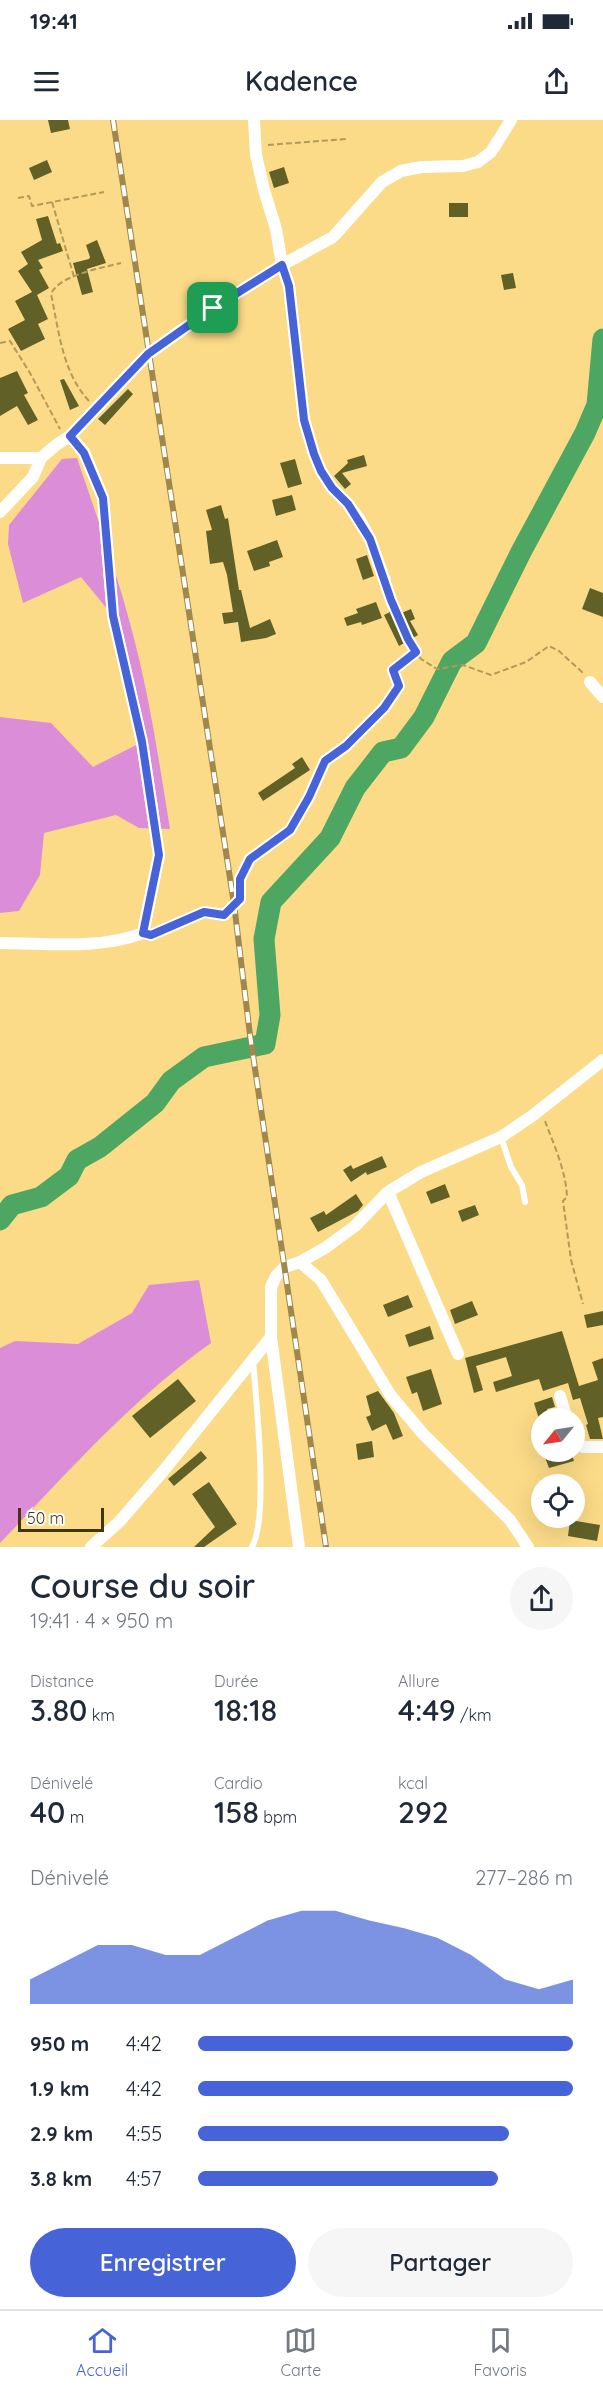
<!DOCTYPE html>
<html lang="fr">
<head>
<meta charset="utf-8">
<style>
	:root { --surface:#fff; --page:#f6f6f7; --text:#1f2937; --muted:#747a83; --line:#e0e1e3; --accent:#4664d7 }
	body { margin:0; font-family:Quicksand,sans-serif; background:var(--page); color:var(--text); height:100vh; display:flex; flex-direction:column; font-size:22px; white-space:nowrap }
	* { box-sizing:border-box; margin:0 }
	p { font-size:20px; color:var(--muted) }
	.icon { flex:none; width:33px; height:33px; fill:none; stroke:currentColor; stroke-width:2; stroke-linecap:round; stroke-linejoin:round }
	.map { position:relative; height:1427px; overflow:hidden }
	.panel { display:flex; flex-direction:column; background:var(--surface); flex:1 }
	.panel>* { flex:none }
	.needle { width:39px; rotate:240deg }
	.controls { position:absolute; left:531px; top:1288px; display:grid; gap:12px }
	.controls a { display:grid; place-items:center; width:54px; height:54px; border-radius:50%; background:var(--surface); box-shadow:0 6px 24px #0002; font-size:30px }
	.scale { position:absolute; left:18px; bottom:15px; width:86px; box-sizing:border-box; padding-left:6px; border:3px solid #423512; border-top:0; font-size:16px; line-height:21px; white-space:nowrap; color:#423512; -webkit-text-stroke:4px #fff; paint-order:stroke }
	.pin { position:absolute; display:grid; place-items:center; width:51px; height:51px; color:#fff; margin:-26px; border-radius:12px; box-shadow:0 3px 9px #0006 }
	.round { display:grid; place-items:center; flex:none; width:63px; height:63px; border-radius:32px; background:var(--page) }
	.summary { display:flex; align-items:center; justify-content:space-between; height:102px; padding:0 30px }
	h1 { font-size:33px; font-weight:600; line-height:45px }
	.stats { display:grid; grid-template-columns:repeat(3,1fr); gap:9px; height:102px; padding:6px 30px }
	.stats div { display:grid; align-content:center }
	.stats b { font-size:30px; font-weight:600 }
	.stats small { font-size:16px; font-weight:400 }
	.stats p { font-size:16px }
	.chart { height:168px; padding:12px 30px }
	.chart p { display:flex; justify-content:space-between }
	.chart svg { width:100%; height:108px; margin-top:6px; fill:var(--accent); opacity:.7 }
	.cta { display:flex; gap:12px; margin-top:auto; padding:12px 30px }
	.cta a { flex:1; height:69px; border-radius:36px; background:var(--accent); color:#fff; font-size:24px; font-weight:600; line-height:69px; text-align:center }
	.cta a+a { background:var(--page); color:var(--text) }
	ul { padding:0 30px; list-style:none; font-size:20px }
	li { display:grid; grid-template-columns:96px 72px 1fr; align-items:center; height:45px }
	li i { height:15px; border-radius:8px; background:var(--accent) }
	.status { display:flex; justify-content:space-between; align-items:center; height:42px; padding:0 30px; background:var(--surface); direction:ltr }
	.status svg { height:16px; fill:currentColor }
	header { display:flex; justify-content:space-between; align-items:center; height:78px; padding:0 30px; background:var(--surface); font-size:27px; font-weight:600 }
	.tab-bar { display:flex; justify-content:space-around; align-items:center; height:84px; border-top:2px solid var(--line); background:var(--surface); font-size:16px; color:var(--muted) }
	.tab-bar a { display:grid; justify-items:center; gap:3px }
	.tab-bar .selected { color:var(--accent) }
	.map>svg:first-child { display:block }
</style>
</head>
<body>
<div class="status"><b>19:41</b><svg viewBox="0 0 49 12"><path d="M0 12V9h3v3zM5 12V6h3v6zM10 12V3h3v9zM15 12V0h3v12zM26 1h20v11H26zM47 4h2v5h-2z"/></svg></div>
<header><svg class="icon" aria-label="menu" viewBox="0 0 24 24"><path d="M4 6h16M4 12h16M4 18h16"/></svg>Kadence<svg class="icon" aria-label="share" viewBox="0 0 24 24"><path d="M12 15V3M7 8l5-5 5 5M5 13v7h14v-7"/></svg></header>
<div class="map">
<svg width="603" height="1427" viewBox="0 0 603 1427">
	<rect width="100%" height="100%" fill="#fbdb87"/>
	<path fill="#db8ed7" d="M77 338C96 394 116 450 131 507 149 573 159 641 170 709L139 708 116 695 44 713 40 755 19 791 0 793V597L51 603 93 647 142 622 113 496 81 457 23 483 8 424 9 405 62 339Z
		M199 1160 211 1223C132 1279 67 1353 0 1423V1228L15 1221 78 1224 132 1193 149 1165Z"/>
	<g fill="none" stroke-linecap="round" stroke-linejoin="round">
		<path stroke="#4da661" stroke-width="21" d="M0 1100 12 1085 41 1077 69 1056 77 1040 100 1027 155 983 171 961 204 937 265 924 270 895 264 819 271 782 330 718 355 668 383 632 401 628 424 597 452 541 476 523 521 432 585 313 597 285 603 219"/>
	</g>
	<path fill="#616127" d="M48 0H68L70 9 51 13Z
		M47 40 52 52 34 60 29 48Z
		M284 47 289 63 274 68 269 52Z
		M449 83H468V97H449Z
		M48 96 57 124 60 123 63 131 38 140 43 148 39 150 49 168 37 175 48 199 38 204 45 219 21 231 8 209 25 200 15 181 32 172 18 151 28 144 21 132 42 120 36 99Z
		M97 120 106 143 87 149 93 172 82 175 73 143 89 139 90 137 86 125Z
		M513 153 516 168 504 170 501 155Z
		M17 251 28 273 24 275 38 300 28 305 17 286 0 296V258Z
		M64 259 79 286 70 290 60 260Z
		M128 269 133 274 105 305 98 299Z
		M364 335 367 346 342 353 351 364 345 369 334 356 348 343 347 340Z
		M295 339 302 364 288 368 280 343Z
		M292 375 296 390 276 396 272 380Z
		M221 385 225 399 228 398 239 470H241L250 508 270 499 276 514 266 518 241 522 238 502 224 504 222 493 233 492 227 455 223 442 210 444 206 411 212 410 206 390Z
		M277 420 283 437 269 442 270 446 254 451 247 431Z
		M367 435 374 456 363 460 356 439Z
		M590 468 603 473V497L582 489Z
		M376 482 382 498 362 505 361 502 347 506 344 498 358 493 356 489Z
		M411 489 415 499 410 501 418 515 399 526 384 495 392 491 394 496Z
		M302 637 310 650 263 681 258 673 295 648 292 644Z
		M382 1036 387 1047 367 1055 366 1052 351 1062 343 1050 351 1045 353 1049Z
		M445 1064 450 1077 431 1084 426 1072Z
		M356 1074 363 1085 358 1091 318 1112 310 1098 324 1091 326 1095Z
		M475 1085 479 1095 462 1102 458 1091Z
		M408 1175 413 1187 388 1197 383 1185Z
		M472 1181 478 1195 455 1204 450 1190Z
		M603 1191V1205L587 1208 584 1195Z
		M430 1206 434 1219 409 1227 405 1215Z
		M562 1211 579 1266 598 1260 592 1242 603 1238V1297L598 1298 603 1319H590L586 1305 588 1304 580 1278 573 1280 568 1263 543 1271 539 1259 496 1272 493 1262 512 1256 506 1237 476 1246 483 1270 474 1273 465 1238Z
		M431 1249 442 1284 423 1291 417 1272 412 1274 406 1257Z
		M178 1259 196 1281 150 1318 132 1296Z
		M378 1271 394 1293 403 1316 393 1320 386 1304 372 1311 366 1297 371 1295 366 1276Z
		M552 1277 555 1287 547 1289 551 1299H539L534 1283Z
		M372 1321 374 1337 358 1340 356 1324Z
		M201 1331 207 1338 174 1366 168 1359Z
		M543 1332H571L574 1341 549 1348Z
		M209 1362 237 1404 204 1427H194L215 1407 192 1374Z
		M570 1400 600 1405 597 1421 568 1416Z"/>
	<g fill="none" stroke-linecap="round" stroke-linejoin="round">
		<path stroke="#b39a59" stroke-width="2" stroke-dasharray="6 3" stroke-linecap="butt" d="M268 25 346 19
			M18 78 29 76 32 86 104 72
			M52 82 74 157
			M0 223 10 221 30 253 60 309
			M89 281C62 252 59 211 51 174 59 155 102 148 121 143
			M389 472 408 519 421 539 437 549 463 545 491 555 526 542 549 526 559 531 583 553
			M230 789 240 779V759L250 739 290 710 309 677 325 641 346 626 384 588 399 566 393 550 416 532
			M545 1001C554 1025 566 1051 567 1077L563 1081 571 1140 583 1184"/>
		<path stroke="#fff" stroke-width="6" d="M143 813 151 815 204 792 224 795
			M501 1017 511 1047 522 1065 525 1082
			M252 1427C269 1396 256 1281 253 1240"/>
		<path stroke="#fff" stroke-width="12" d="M254 0 256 35 264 70 276 109 282 145 289 166 304 300 314 334 321 351 332 368 348 384 360 400 370 419 385 461
			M0 338H41
			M0 392 33 357 41 338 56 325 70 316 148 234 213 188 282 145 333 117 382 62 401 51 421 47 463 46 478 42 491 32 511 0
			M590 562 603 577
			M0 823C47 823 99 830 143 813L159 735 142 622 113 496 103 378 84 332 70 316
			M388 1072 458 1234
			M300 1142 321 1160 391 1276 424 1315 510 1400 528 1427
			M271 1217 299 1427
			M560 1276 567 1299
			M574 1320 583 1327H603
			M91 1427 119 1402 165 1349 271 1217V1167L276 1156 285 1147 300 1142 325 1128 355 1106 388 1072 421 1052 501 1017 532 996 603 940"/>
		<g stroke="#9e884c" stroke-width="6">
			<path id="rail" d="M113 0 234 784 250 915 326 1427"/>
		</g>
		<use href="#rail" stroke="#fff" stroke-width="4" stroke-dasharray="11" stroke-linecap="butt"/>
	</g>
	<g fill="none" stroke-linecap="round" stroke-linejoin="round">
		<g stroke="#fff" stroke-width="12">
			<path id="route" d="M282 145 289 166 304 300 314 334 321 351 332 368 348 384 370 419 391 480 408 519 416 532 393 550 399 566 384 588 346 626 325 641 309 677 290 710 250 739 240 759V779L224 795 204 792 151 815 143 813 159 735 142 622 113 496 103 378 84 333 70 316 148 234 213 188Z"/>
		</g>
		<use href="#route" stroke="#4664d7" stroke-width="8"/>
	</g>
</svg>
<div class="controls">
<a><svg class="needle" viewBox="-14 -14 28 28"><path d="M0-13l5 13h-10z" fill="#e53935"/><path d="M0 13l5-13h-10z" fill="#747a83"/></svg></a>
<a><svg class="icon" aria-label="locate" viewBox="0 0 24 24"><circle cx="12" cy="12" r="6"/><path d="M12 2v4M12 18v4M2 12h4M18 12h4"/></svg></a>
</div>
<div class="scale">50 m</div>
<div class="pin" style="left:213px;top:188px;background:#1e9e55"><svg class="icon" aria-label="arrive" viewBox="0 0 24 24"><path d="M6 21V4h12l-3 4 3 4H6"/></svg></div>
</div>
<section class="panel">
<div class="summary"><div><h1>Course du soir</h1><p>19:41 · 4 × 950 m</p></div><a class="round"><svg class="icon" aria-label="share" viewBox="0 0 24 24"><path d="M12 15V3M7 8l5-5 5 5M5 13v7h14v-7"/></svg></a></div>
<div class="stats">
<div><p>Distance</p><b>3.80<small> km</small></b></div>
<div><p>Durée</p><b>18:18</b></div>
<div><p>Allure</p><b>4:49<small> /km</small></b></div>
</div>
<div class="stats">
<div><p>Dénivelé</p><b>40<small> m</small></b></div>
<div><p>Cardio</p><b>158<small> bpm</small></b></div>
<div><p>kcal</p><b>292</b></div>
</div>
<div class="chart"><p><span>Dénivelé</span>277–286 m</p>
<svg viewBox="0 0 160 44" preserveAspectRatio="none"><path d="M0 44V34L10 27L20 20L30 20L40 24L50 24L60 17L70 10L80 6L90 6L100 10L110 13L120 17L130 24L140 34L150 38L160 34V44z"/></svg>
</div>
<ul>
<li><b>950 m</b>4:42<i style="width:100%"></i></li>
<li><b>1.9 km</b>4:42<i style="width:100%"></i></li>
<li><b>2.9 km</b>4:55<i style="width:83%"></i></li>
<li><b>3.8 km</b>4:57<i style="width:80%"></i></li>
</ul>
<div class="cta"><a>Enregistrer</a><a>Partager</a></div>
</section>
<nav class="tab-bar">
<a class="selected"><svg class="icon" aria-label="home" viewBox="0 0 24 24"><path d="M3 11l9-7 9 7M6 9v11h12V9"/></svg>Accueil</a>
<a><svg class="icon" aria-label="map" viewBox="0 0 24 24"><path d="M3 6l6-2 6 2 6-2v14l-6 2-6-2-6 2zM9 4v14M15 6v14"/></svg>Carte</a>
<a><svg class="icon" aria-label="saved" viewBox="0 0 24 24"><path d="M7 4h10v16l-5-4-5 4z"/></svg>Favoris</a>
</nav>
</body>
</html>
